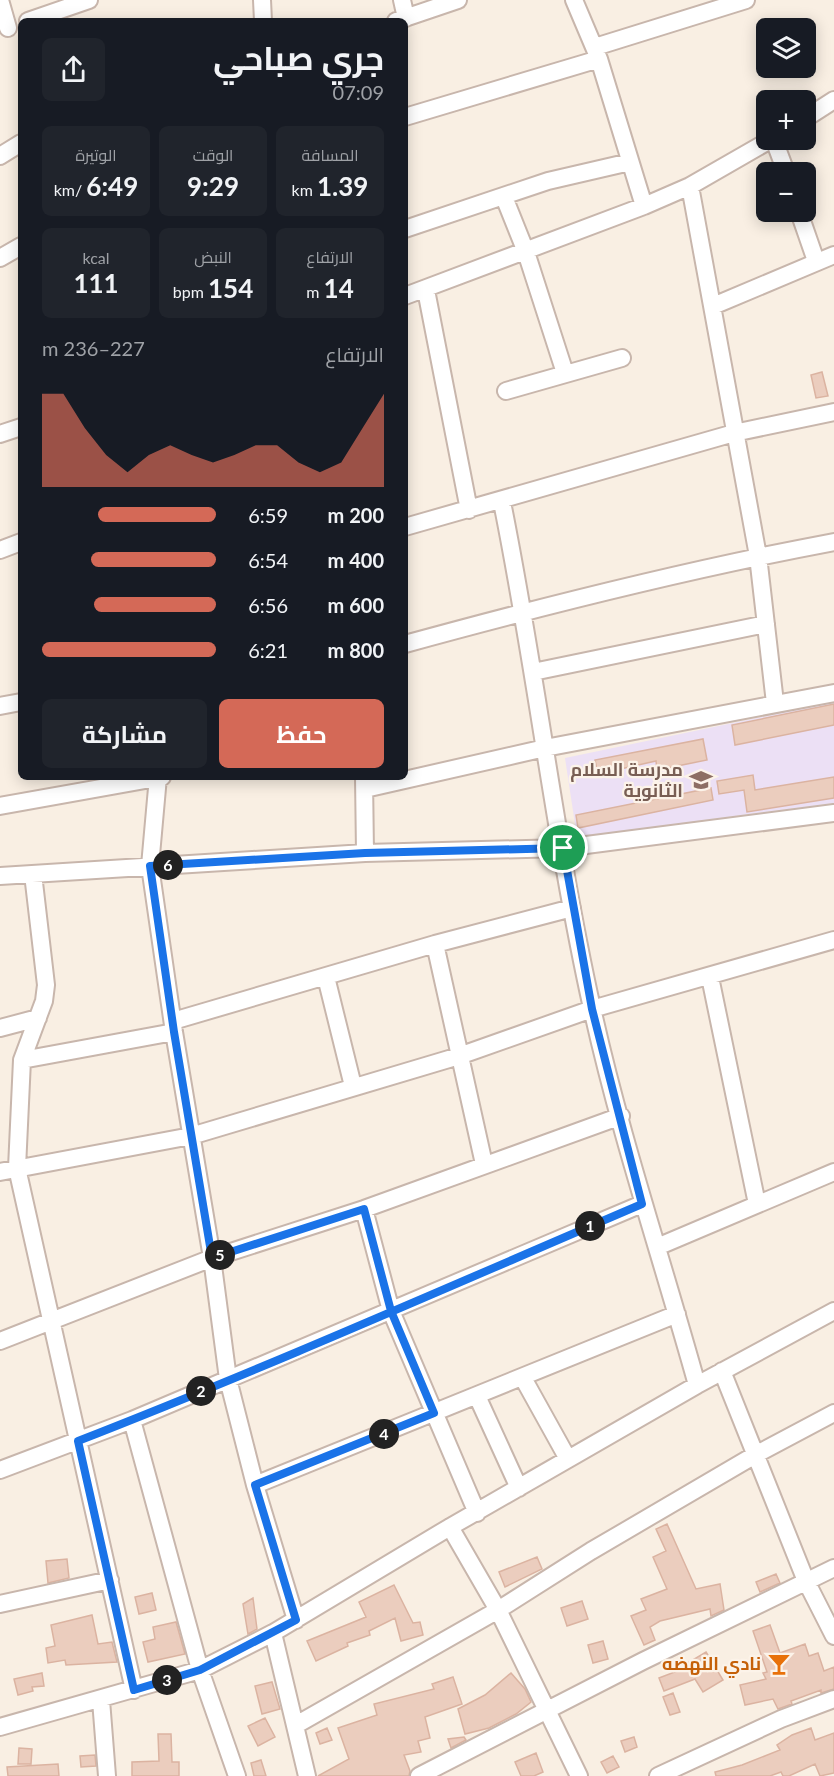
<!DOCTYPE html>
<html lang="ar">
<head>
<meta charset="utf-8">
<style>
	:root { --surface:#171b24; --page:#20242c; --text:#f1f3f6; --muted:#9ea1a6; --accent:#d46957 }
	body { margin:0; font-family:Lato,Cairo,sans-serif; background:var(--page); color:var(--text); direction:rtl; height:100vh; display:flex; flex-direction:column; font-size:22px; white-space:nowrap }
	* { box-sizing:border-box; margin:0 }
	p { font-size:20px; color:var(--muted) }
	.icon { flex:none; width:33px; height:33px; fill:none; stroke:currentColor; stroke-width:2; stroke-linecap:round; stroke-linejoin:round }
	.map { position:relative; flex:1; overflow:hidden; direction:ltr }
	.drawer { position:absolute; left:18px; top:18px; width:390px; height:762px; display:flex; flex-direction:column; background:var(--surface); border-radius:9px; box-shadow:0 3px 15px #0003; direction:rtl }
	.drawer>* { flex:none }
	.buttons { position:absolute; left:756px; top:18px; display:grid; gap:12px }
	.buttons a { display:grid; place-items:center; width:60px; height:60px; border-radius:9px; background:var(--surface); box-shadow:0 3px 15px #0003; font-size:30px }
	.pin { position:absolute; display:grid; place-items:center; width:51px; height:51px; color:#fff; margin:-26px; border:3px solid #fff; border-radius:50%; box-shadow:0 2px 6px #0007 }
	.km { position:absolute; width:30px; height:30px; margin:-15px; border-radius:50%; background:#222; color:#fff; font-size:16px; line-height:30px; text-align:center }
	.round { display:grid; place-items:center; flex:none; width:63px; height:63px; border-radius:9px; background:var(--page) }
	.headline { display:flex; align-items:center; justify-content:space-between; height:102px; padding:0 24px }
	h1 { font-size:33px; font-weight:700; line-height:45px }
	.metrics { display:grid; grid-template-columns:repeat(3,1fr); gap:9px; height:102px; padding:6px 24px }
	.metrics div { display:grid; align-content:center; border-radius:9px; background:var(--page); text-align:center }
	.metrics b { font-size:26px; font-weight:700 }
	.metrics small { font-size:16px; font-weight:400 }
	.metrics p { font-size:16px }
	.chart { height:168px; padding:12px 24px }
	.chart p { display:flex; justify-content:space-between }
	.chart svg { width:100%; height:108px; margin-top:6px; fill:var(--accent); opacity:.7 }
	.button { display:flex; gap:12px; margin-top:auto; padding:12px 24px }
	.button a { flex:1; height:69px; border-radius:9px; background:var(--accent); color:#fff; font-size:24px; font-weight:700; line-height:69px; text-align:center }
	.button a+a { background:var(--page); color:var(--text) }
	ul { padding:0 24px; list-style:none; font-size:20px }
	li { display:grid; grid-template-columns:96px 72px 1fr; align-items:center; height:45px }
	li i { height:15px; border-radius:8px; background:var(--accent) }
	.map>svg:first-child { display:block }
</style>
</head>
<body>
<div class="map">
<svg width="834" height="1776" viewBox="0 0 834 1776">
	<rect width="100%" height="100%" fill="#f9efe3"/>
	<path fill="#ece0f5" d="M834 702V803L577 837 565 758Z"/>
	<path fill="#ebcdbe" stroke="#dbb3a1" stroke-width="1.5" d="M822 372 828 396 816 398 811 375Z
		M834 704V725L735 745 732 725Z
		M703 739 707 760 657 770 656 761 598 774 595 760Z
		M753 775 755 790 834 777V798L747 812 744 790 719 794 717 781Z
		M711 788 713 800 578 828 576 815Z
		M667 1524 696 1589 720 1584 724 1610 711 1616 710 1609 660 1621 650 1627 655 1640 644 1645 631 1616 646 1610 641 1599 667 1589 653 1557 666 1551 656 1529Z
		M537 1557 542 1569 505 1587 499 1572Z
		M67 1559 69 1578 48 1583 46 1561Z
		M776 1574 780 1583 760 1592 756 1582Z
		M394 1585 413 1623 420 1622 423 1635 401 1641 395 1618 369 1631 370 1635 347 1643 348 1646 316 1661 307 1641 366 1617 359 1602Z
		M152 1593 156 1610 139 1614 135 1597Z
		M253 1598 257 1629 248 1634 243 1604Z
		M582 1601 588 1619 567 1626 561 1608Z
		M92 1615 98 1644 112 1642 117 1662 66 1665 65 1660 48 1663 46 1648 55 1646 51 1625Z
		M176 1622 185 1654 148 1662 143 1642 155 1639 153 1627Z
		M770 1625 780 1653 805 1644 809 1656 818 1653 824 1671 834 1667V1689L821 1693V1690L791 1701 792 1704 778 1709 773 1699 745 1705 740 1685 766 1679 763 1673 767 1672 753 1631Z
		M603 1641 608 1659 593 1663 588 1645Z
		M706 1652 723 1680 703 1692 695 1679 664 1691 659 1678 688 1667 686 1664Z
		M42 1673 44 1686 32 1687 33 1691 18 1695 14 1679Z
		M511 1673 525 1689 531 1702 516 1714 489 1728 465 1734 458 1709 485 1695Z
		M453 1677 462 1704 425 1717 430 1738 418 1741 421 1752 404 1755 410 1771 409 1776H318L349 1759 338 1728 377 1715 374 1704 434 1689 432 1684Z
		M272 1682 280 1709 262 1714 255 1686Z
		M673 1693 680 1712 670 1715 663 1697Z
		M265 1718 275 1737 258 1746 248 1726Z
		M327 1728 332 1740 320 1744 316 1733Z
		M811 1728 815 1740 834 1733V1773L820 1776 815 1764 789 1776H783L781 1772 770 1776H716L715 1772 742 1765 780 1750 777 1745 792 1735Z
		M158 1734H171L172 1762H179V1776H132V1762L159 1761Z
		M464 1737 466 1740 451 1748 448 1739Z
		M634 1737 637 1747 625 1752 621 1741Z
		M19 1748 32 1749 31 1764H18Z
		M536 1753 543 1772 534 1776H521L515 1762Z
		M95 1755 96 1766 81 1767 80 1756Z
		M613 1756 619 1767 607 1773 601 1762Z
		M261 1760 266 1776H254L251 1763Z
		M58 1764 59 1776H8L7 1767Z"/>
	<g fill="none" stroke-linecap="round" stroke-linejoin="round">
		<g stroke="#c8b6ac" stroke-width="20">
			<path id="street" d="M0 0 8 28
				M262 0 263 21
				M402 0 406 18
				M574 0 599 59 644 206
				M28 21 89 0
				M396 21 458 0
				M595 47 746 0
				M405 117 599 59
				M806 118 834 100
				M774 140 786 172
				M0 156 21 143
				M690 186 758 556 775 703
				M504 197 526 252 565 373
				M799 212 816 261
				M405 229 548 181 630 162
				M0 258 21 246
				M426 290 469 510
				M405 296 644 206 690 186 770 140
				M713 306 834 255
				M506 391 622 358
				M0 434 21 427
				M502 502C536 670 555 841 592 1008 620 1135 662 1259 697 1385
				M405 527 734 433 834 412
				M0 550 21 542
				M405 644C547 605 690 569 834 542
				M533 672 766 624
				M0 706 21 702
				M158 777 150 866 174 1032 212 1258 228 1379 255 1485 296 1620
				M364 777 365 853
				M365 789 545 748 834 693
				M0 806 162 777
				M33 874 46 985 44 1001 22 1060 17 1168 134 1690
				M0 876 365 853 563 848 834 813
				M435 944 484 1164
				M326 977 353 1086
				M710 977 757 1204
				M173 1021 435 944 572 908
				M0 1028 38 1018
				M22 1060 174 1032
				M0 1172 191 1136 459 1056 592 1009 834 940
				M364 1209 391 1311 477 1513
				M657 1247 834 1172
				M0 1341 212 1258 364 1209 621 1116
				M722 1371 806 1581 834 1636
				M523 1378 568 1459
				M477 1396 519 1488
				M132 1420 200 1670 237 1776
				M0 1470 132 1420 642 1204
				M255 1485 677 1314
				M450 1527 498 1610 579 1776
				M0 1604 110 1580
				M273 1633 307 1776
				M101 1700 107 1776
				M296 1725 498 1610 591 1551 755 1455 834 1413
				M0 1727 200 1670 273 1633 450 1527 697 1385 834 1311
				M419 1776 643 1661 834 1568
				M658 1776 781 1719 834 1699"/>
		</g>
		<use href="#street" stroke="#fff" stroke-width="16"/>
	</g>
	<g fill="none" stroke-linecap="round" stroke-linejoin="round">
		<g stroke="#fff" stroke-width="12">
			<path id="route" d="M563 848 592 1009 642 1204C455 1284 268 1367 78 1441L134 1690 200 1670 296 1620 255 1485 434 1413 391 1311 364 1209 212 1258 174 1032 150 866 365 853 563 848"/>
		</g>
		<use href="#route" stroke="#1a73e8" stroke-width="8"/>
	</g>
	<defs>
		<g id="school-bare" transform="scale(1.8)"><path d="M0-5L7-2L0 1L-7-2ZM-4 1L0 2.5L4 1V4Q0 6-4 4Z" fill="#8d6e63" stroke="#fcf3e9" stroke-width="2.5" paint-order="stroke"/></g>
		<g id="bar-bare" transform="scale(1.8)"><path d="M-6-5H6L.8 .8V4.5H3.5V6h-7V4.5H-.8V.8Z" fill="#e8710a" stroke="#fcf3e9" stroke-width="2.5" paint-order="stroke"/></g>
	</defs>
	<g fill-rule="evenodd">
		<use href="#school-bare" x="701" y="780"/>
		<use href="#bar-bare" x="779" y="1664"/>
	</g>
	<g text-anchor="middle" stroke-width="4.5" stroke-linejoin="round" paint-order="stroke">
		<g font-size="18" font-weight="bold" fill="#785e54" stroke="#fcf3e9" text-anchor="end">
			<text x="683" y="776">مدرسة السلام<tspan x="683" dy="21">الثانوية</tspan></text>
		</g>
		<g font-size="18" font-weight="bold" fill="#c56008" stroke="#fcf3e9" text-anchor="end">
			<text x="761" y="1670">نادي النهضه</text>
		</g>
	</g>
</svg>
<div class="buttons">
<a><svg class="icon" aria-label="layers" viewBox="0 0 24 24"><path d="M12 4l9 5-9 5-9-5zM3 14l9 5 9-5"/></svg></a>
<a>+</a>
<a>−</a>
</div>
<div class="pin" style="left:563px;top:848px;background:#1e9e55"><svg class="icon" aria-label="arrive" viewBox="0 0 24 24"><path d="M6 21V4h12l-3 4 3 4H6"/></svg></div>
<b class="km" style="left:590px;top:1226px">1</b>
<b class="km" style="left:201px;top:1391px">2</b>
<b class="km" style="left:167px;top:1680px">3</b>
<b class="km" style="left:384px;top:1434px">4</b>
<b class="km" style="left:220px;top:1255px">5</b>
<b class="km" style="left:168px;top:865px">6</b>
<section class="drawer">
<div class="headline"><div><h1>جري صباحي</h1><p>07:09</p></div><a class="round"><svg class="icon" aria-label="share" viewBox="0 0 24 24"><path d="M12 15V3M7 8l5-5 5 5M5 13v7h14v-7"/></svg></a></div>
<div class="metrics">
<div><p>المسافة</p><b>1.39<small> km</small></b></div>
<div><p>الوقت</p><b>9:29</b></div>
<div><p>الوتيرة</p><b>6:49<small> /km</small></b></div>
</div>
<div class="metrics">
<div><p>الارتفاع</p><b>14<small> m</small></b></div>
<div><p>النبض</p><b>154<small> bpm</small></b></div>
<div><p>kcal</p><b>111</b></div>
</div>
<div class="chart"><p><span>الارتفاع</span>227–236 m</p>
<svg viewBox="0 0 160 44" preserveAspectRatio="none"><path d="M0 44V6L10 6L20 20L30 31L40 38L50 31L60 27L70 31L80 34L90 31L100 27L110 27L120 34L130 38L140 34L150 20L160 6V44z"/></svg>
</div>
<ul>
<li><b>200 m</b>6:59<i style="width:68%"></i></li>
<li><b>400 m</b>6:54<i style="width:72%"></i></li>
<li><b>600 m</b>6:56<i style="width:70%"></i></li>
<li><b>800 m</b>6:21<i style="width:100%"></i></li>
</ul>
<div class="button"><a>حفظ</a><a>مشاركة</a></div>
</section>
</div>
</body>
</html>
